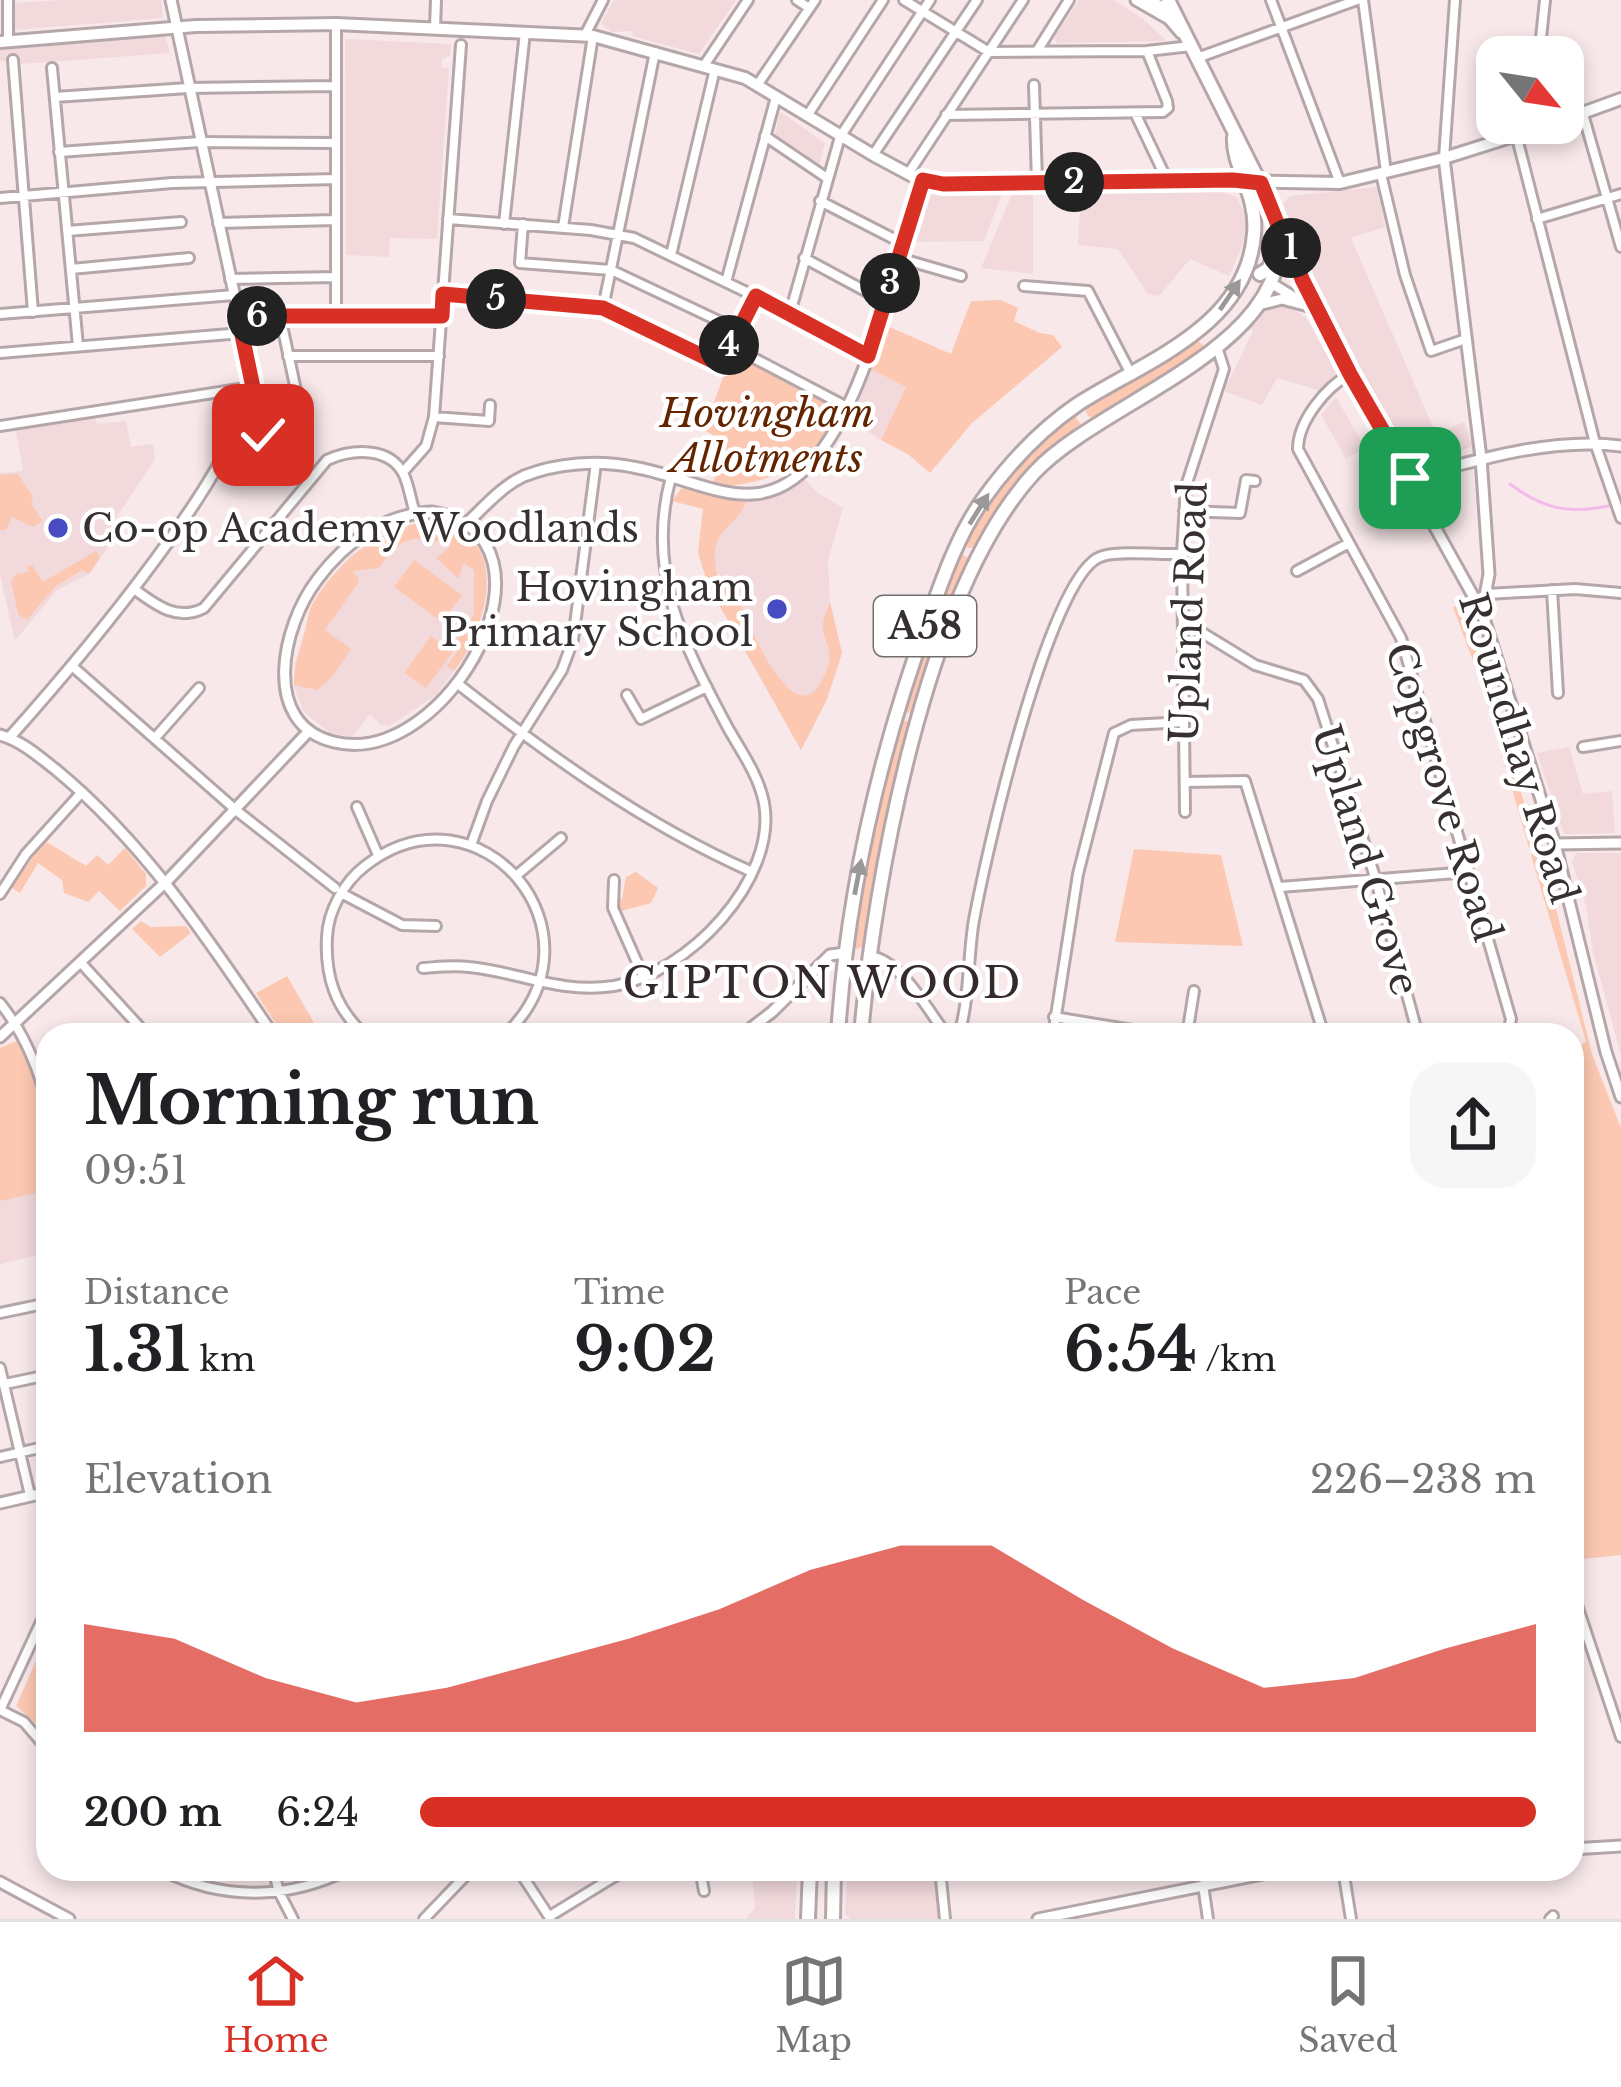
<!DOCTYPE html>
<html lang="en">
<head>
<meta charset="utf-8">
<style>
	:root { --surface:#fff; --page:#f6f6f6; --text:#202124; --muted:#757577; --line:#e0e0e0; --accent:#d93025 }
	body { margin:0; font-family:"Libre Baskerville",serif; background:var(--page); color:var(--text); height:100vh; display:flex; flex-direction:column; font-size:45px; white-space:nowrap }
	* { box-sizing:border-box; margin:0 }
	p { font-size:39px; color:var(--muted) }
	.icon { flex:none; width:66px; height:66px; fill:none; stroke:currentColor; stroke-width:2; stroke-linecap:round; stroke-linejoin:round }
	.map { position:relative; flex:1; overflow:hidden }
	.drawer { position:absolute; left:36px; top:1023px; width:1548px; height:858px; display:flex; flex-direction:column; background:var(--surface); border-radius:36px; box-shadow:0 6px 18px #0003 }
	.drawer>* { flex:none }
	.needle { width:78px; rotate:120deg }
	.buttons { position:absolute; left:1476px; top:36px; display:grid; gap:24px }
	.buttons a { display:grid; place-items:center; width:108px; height:108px; border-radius:24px; background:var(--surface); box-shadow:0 6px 18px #0003; font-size:60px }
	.pin { position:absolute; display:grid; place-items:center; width:102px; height:102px; color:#fff; margin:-51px; border-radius:24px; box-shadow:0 6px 18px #0006 }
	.km { position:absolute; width:60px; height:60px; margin:-30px; border-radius:50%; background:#222; color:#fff; font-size:33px; line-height:60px; text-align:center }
	.round { display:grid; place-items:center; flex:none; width:126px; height:126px; border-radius:36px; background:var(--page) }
	.headline { display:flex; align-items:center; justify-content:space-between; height:204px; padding:0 48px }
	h1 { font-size:66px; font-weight:800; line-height:90px }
	.metrics { display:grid; grid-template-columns:repeat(3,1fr); gap:18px; height:204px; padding:12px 48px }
	.metrics div { display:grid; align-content:center }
	.metrics b { font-size:60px; font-weight:800 }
	.metrics small { font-size:33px; font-weight:400 }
	.metrics p { font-size:33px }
	.chart { height:336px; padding:24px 48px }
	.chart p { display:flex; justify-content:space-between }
	.chart svg { width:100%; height:216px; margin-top:12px; fill:var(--accent); opacity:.7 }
	ul { padding:0 48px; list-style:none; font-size:39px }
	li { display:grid; grid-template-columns:192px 144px 1fr; align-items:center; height:90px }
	li i { height:30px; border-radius:15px; background:var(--accent) }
	.tab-bar { display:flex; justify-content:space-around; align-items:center; height:168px; border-top:3px solid var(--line); background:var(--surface); font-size:33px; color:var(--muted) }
	.tab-bar a { display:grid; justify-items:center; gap:6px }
	.tab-bar .selected { color:var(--accent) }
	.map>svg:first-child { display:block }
</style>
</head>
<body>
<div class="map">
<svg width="1621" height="1919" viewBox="0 0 1621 1919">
	<rect width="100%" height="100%" fill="#f8e8ea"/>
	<path fill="#f1d9dc" d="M63 0H161L163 18 13 30V3Z
		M614 0H736L699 54 632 36 633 31 611 32 601 23Z
		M1079 0H1114L1143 19 1167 41 1057 43 1054 38Z
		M165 36 170 53 21 64 20 60 0 61V50Z
		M345 39 451 44 450 56 442 59 441 67 449 69 437 239 390 238 389 257 346 255Z
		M780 112 825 143 819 165 775 134Z
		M1377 187 1385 227 1351 238 1436 434 1464 422 1473 446 1432 462 1421 463 1413 458 1367 383 1305 261 1283 205 1290 196Z
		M1218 190 1236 197 1247 217 1243 243 1229 276 1190 259 1159 296 1148 294 1118 249 1078 245 1081 193Z
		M1033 193V274L981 268 1012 194Z
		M924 194H1002L984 241 910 242Z
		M1278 305 1289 306 1306 318 1337 372 1318 390 1277 378 1262 405 1224 391 1253 331 1250 327 1267 307Z
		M871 369 906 387 881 440 849 419Z
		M1336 397 1365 448 1346 458 1321 415Z
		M95 418 97 424 126 421 131 447 153 444 155 459 112 524 119 532 89 574 57 590 15 641 0 575V473L23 471 16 431Z
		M805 479 815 491 843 508 828 561 830 602 842 653 827 699 801 750 708 585 698 552 727 500 747 502 783 494Z
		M432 521 461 530 484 559 486 591 471 648 436 695 389 726 380 724 370 714 352 737 330 733 304 712 294 687 295 663 312 605 349 557 368 544 402 527Z
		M1569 747 1583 794 1612 791 1615 833 1564 834 1537 753Z
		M1576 853H1621V1055L1593 952 1586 906 1572 862Z
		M17 1041 29 1064 48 1133V1253L0 1264V1048Z
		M752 1869H797L795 1919H746L755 1908Z
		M847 1869H933L939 1919H851L845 1914Z"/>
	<path fill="#fcc8b1" d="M1001 300 1018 308 1014 321 1040 333 1053 335 1062 347 972 423 930 473 909 455 881 440 906 387 871 369 885 325 951 354 971 301Z
		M1197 340 1205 347 1204 351 1092 418 1088 416 1084 407Z
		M739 355 837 405C826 464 765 487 712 486L726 442 704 430 725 372Z
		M1073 413 1081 425C1036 460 1004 498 977 548H968L965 542C991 489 1029 451 1073 413Z
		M18 474 33 497 31 503 42 521 33 527 12 517 6 530H0V475Z
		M682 488 746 502C735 531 709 526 716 570 719 582 723 587 730 592L735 590C744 614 799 756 828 666 833 653 825 642 823 629 822 620 827 612 830 602L842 653 827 699 801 750 708 585 698 552 703 509 672 501Z
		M432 521C514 534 489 624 454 671L447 666 457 652 452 647 474 615V570L463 563 459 579 436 558 451 546C415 532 400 537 379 568L352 571 359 578 358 583 325 630 351 649 331 678 317 690 294 685C294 668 298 655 303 639 307 628 307 613 313 603 338 561 381 526 432 521Z
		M96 551 100 558 89 574 82 570 56 586 27 620 18 614 11 581 16 574 29 572 27 567 32 565 43 582Z
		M961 554 972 560 914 714 906 712 926 641Z
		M414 560 462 595 442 622 394 587Z
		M1459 605 1470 620 1515 758 1514 773 1536 836 1529 848 1482 685 1453 607Z
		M431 636 453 652 426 688 404 673Z
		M902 720 912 722 866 946 856 949 853 945 873 825Z
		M1539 840 1592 1054 1621 1128V1555L1572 1560V1049L1586 1042 1531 855Z
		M45 841 86 866 97 855 108 865 125 848 146 874V886L120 911 99 891 88 902 64 893 62 880 38 863 20 893 11 887Z
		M1134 849 1221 855 1243 946 1115 942Z
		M636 872 658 888 651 903 622 911 616 908V900L622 899 626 877Z
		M141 921 151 927 186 926 191 933 160 957 132 929Z
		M287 976 321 1035H283L256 993Z
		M17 1041C42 1089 48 1136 48 1190L0 1201V1048Z
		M48 1634V1694L35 1723 16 1706Z"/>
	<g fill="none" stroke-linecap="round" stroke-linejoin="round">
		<path stroke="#f6b9ed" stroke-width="3" d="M1510 484C1543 509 1568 514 1608 506"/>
		<g stroke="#b5a7a9" stroke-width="14">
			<path id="minor" d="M8 0V42
				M797 0 809 8
				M904 0 989 52 1147 51 1191 46
				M1271 0 1340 183
				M1363 0 1386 172
				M435 28 436 0
				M585 35 603 0
				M1037 51 1069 0
				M1539 57 1545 0
				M1197 58 1357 0
				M13 60 33 312
				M705 64 748 0
				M52 68 78 346
				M758 84 815 0
				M1034 85 1037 182
				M55 97 188 88 335 86
				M1583 114 1621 247
				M946 115 1163 112 1168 108 1167 101 1147 51
				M1136 115 1167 180
				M807 116 883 0
				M1516 134 1595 443 1621 518
				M765 136 827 178
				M59 152 200 142 336 143
				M873 155 977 0
				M1444 158 1455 0
				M908 174 1023 0
				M1381 174 1405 275 1431 351 1466 339
				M0 198 172 183 336 179
				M820 201 902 243
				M448 219 591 230 634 238 790 313 868 356
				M1537 219 1621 194
				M218 223 336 220
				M504 224 525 32
				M523 224 520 263 611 270 738 330
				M563 227 593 36
				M67 231 181 222
				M671 255 715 69
				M804 258 884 301
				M899 258 961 276
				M71 269 189 258
				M230 279 336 277
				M726 282 776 97
				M1024 286 1088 291 1131 374
				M443 294 603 308 720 365 756 296
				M603 308 655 52
				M790 313 840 137 930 0
				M0 314 234 295
				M239 316H442
				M280 316 302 418
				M336 316V24
				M729 345 845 406
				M0 353 242 333
				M288 356H439
				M1350 374C1326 387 1298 421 1298 449L1401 638 1511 1019 1508 1035
				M434 417 489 421 490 405
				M0 426 252 387 263 435
				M403 472 426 446 434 417 461 45
				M1184 511 1240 513 1246 480 1255 481
				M1297 571 1349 543
				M134 589C156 605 177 622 204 608L327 460C352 449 390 446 404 475 409 486 411 501 415 513
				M1552 590 1558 693
				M1487 594 1575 589 1621 593
				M1183 621 1255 665 1304 680 1318 699 1375 877 1418 1035
				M72 666 237 811 335 888
				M458 684C550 756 642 823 750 871
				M627 695 641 719 707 687
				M155 738 199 688
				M1583 747 1621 741
				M1185 782 1245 781 1324 1035
				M357 807 378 855
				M1185 812 1182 554 1186 486 1224 369 1217 347
				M471 845 487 801 514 746 562 670 573 640 596 463
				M517 875 561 838
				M614 880 613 908 644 978
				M1280 887 1469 872
				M341 893 402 925 436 926
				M0 894 26 854 82 792
				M870 956C902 961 928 1011 947 1035
				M82 964 147 1035
				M423 968C438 967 454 965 469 967 520 972 559 994 614 986 687 974 778 880 764 803 759 776 741 751 728 728 684 645 645 573 671 477
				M0 1003C25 1034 39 1069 48 1107
				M1054 1017 1163 1035
				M365 1035C335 1008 325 976 327 937 328 911 344 882 365 866 479 777 612 933 505 1035
				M959 1035C969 1000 968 962 973 926 983 866 1048 577 1100 557 1117 550 1162 555 1182 554
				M1053 1035 1078 874 1114 733 1131 725 1184 722
				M1187 1035 1194 991
				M0 1313 48 1303
				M0 1368 30 1495
				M5 1384 48 1375
				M0 1457 48 1446
				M1572 1590 1621 1737
				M0 1710 48 1607
				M0 1710 24 1722 48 1750
				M160 1869C221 1901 289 1900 349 1869
				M273 1869 279 1892 293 1919
				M518 1869 550 1918
				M700 1869 704 1891
				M940 1869 945 1919
				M1343 1869 1351 1919
				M607 1881 628 1869
				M1203 1885 1208 1919
				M550 1916 607 1881 601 1869
				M424 1919 472 1869
				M1550 1919 1553 1916"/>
		</g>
		<g stroke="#b5a7a9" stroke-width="15">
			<path id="tertiary" d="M1136 0 1169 19 1181 33
				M1148 0 1174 12
				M1444 158 1481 458 1489 574 1482 612
				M1278 225 1285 231 1298 270 1350 374 1482 612 1555 844 1606 1052 1621 1097
				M1271 283 1300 301
				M1258 305 1282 299 1316 308
				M1410 478C1477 460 1552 437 1621 446
				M432 512C575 536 448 771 334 742 260 724 282 626 317 580 345 542 384 514 432 512Z
				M467 523C484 507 502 486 524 476 557 463 598 460 633 467 707 480 765 531 824 447 872 380 895 260 923 180
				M0 735C22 741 38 756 55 769 144 842 209 940 273 1035
				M9 738C67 673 257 454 251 372L171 0
				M1555 844 1621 843
				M742 1035 772 1012 830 955 845 953
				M0 1037 168 880 308 732
				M0 1503 48 1492
				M1572 1849 1621 1846
				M0 1882 69 1919
				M1038 1919 1288 1869"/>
		</g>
		<g stroke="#b5a7a9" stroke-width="16">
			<path id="secondary" d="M0 42 196 26 336 24 593 36 745 78 873 155 916 178 943 184 1167 180 1340 183 1444 158 1555 123
				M1563 120 1621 99"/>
		</g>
		<g stroke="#b5a7a9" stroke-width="18">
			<path id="primary" d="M1260 274 1268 269 1277 252
				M838 1035C847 892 880 751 929 617 943 578 958 535 982 501 1009 463 1040 430 1078 404 1145 361 1247 327 1254 234 1258 194 1232 166 1234 137
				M861 1035C874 880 927 589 1034 473 1105 396 1317 342 1273 209L1168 0
				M808 1919 810 1869
				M833 1919 834 1869"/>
		</g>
		<use href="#minor" stroke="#fff" stroke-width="8"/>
		<use href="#tertiary" stroke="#fff" stroke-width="9"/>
		<use href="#secondary" stroke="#fff" stroke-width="10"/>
		<use href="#primary" stroke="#fff" stroke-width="12"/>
	</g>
	<defs><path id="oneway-solid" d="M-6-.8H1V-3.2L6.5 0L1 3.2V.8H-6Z" transform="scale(3)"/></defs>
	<g fill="#9a9898">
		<use href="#oneway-solid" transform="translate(1230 295) rotate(-56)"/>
		<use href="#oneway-solid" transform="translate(979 509) rotate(-58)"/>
		<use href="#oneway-solid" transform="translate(858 877) rotate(-79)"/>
	</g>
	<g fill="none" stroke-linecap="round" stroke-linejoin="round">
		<g stroke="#fff" stroke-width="24">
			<path id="route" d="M263 435 238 316H442L443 294 603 308 721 365 756 296 868 356 923 180 943 184 1233 180 1261 183 1278 225 1285 231 1302 279 1350 374 1410 478"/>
		</g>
		<use href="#route" stroke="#d93025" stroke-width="15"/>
	</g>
	<g fill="#484cc2" stroke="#fff" stroke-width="4.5">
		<circle cx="58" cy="528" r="12"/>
		<circle cx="777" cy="609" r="12"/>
	</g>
	<g text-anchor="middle" stroke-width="9" stroke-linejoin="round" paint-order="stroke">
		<rect fill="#fff" stroke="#726e6f" stroke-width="3" x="874" y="596" width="102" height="60" rx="9"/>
		<g font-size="36" font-weight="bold" fill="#363031">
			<text x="925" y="639">A58</text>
		</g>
		<g font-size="39" font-style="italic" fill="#632500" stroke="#fff">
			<text x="767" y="427">Hovingham<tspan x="767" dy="45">Allotments</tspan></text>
		</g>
		<g font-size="39" fill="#363031" stroke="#fff" text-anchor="start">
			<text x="82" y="542">Co-op Academy Woodlands</text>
			<text x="753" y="601" text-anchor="end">Hovingham<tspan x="753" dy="45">Primary School</tspan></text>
		</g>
		<g font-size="39" fill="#363031" stroke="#fff">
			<text transform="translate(1188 612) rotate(-88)" y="14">Upland Road</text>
			<text transform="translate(1519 748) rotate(73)" y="14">Roundhay Road</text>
			<text transform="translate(1444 792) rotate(73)" y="14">Copgrove Road</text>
			<text transform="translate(1366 860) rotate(73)" y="14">Upland Grove</text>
		</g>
		<g font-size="42" letter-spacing="3" fill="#352a2b" stroke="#fff">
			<text x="823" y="998">GIPTON WOOD</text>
		</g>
	</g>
</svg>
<div class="buttons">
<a><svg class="needle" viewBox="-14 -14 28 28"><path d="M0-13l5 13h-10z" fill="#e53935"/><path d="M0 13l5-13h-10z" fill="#757577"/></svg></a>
</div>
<div class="pin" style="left:1410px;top:478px;background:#1e9e55"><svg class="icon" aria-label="arrive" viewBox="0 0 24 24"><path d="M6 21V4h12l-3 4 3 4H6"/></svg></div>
<div class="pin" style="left:263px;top:435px;background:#d93025"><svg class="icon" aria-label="check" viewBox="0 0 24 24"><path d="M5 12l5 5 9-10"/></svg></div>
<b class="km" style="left:1291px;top:248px">1</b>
<b class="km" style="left:1074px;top:182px">2</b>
<b class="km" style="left:890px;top:283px">3</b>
<b class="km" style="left:729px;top:345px">4</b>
<b class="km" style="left:496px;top:299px">5</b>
<b class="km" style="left:257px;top:316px">6</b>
<section class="drawer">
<div class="headline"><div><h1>Morning run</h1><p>09:51</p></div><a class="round"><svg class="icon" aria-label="share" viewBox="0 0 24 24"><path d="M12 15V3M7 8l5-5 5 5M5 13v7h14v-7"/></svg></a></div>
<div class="metrics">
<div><p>Distance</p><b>1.31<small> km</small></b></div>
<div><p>Time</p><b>9:02</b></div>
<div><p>Pace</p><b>6:54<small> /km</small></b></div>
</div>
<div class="chart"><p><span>Elevation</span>226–238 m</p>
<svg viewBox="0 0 160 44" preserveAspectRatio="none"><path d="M0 44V22L10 25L20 33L30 38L40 35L50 30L60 25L70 19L80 11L90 6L100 6L110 17L120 27L130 35L140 33L150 27L160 22V44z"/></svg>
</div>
<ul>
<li><b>200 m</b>6:24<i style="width:100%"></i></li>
</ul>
</section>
</div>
<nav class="tab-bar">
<a class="selected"><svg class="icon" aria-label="home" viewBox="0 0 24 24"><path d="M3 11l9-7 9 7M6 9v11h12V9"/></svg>Home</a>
<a><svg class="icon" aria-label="map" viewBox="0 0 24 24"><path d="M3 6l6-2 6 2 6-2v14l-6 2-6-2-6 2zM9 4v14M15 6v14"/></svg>Map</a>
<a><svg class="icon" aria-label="saved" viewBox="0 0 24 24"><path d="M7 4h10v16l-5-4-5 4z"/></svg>Saved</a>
</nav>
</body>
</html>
